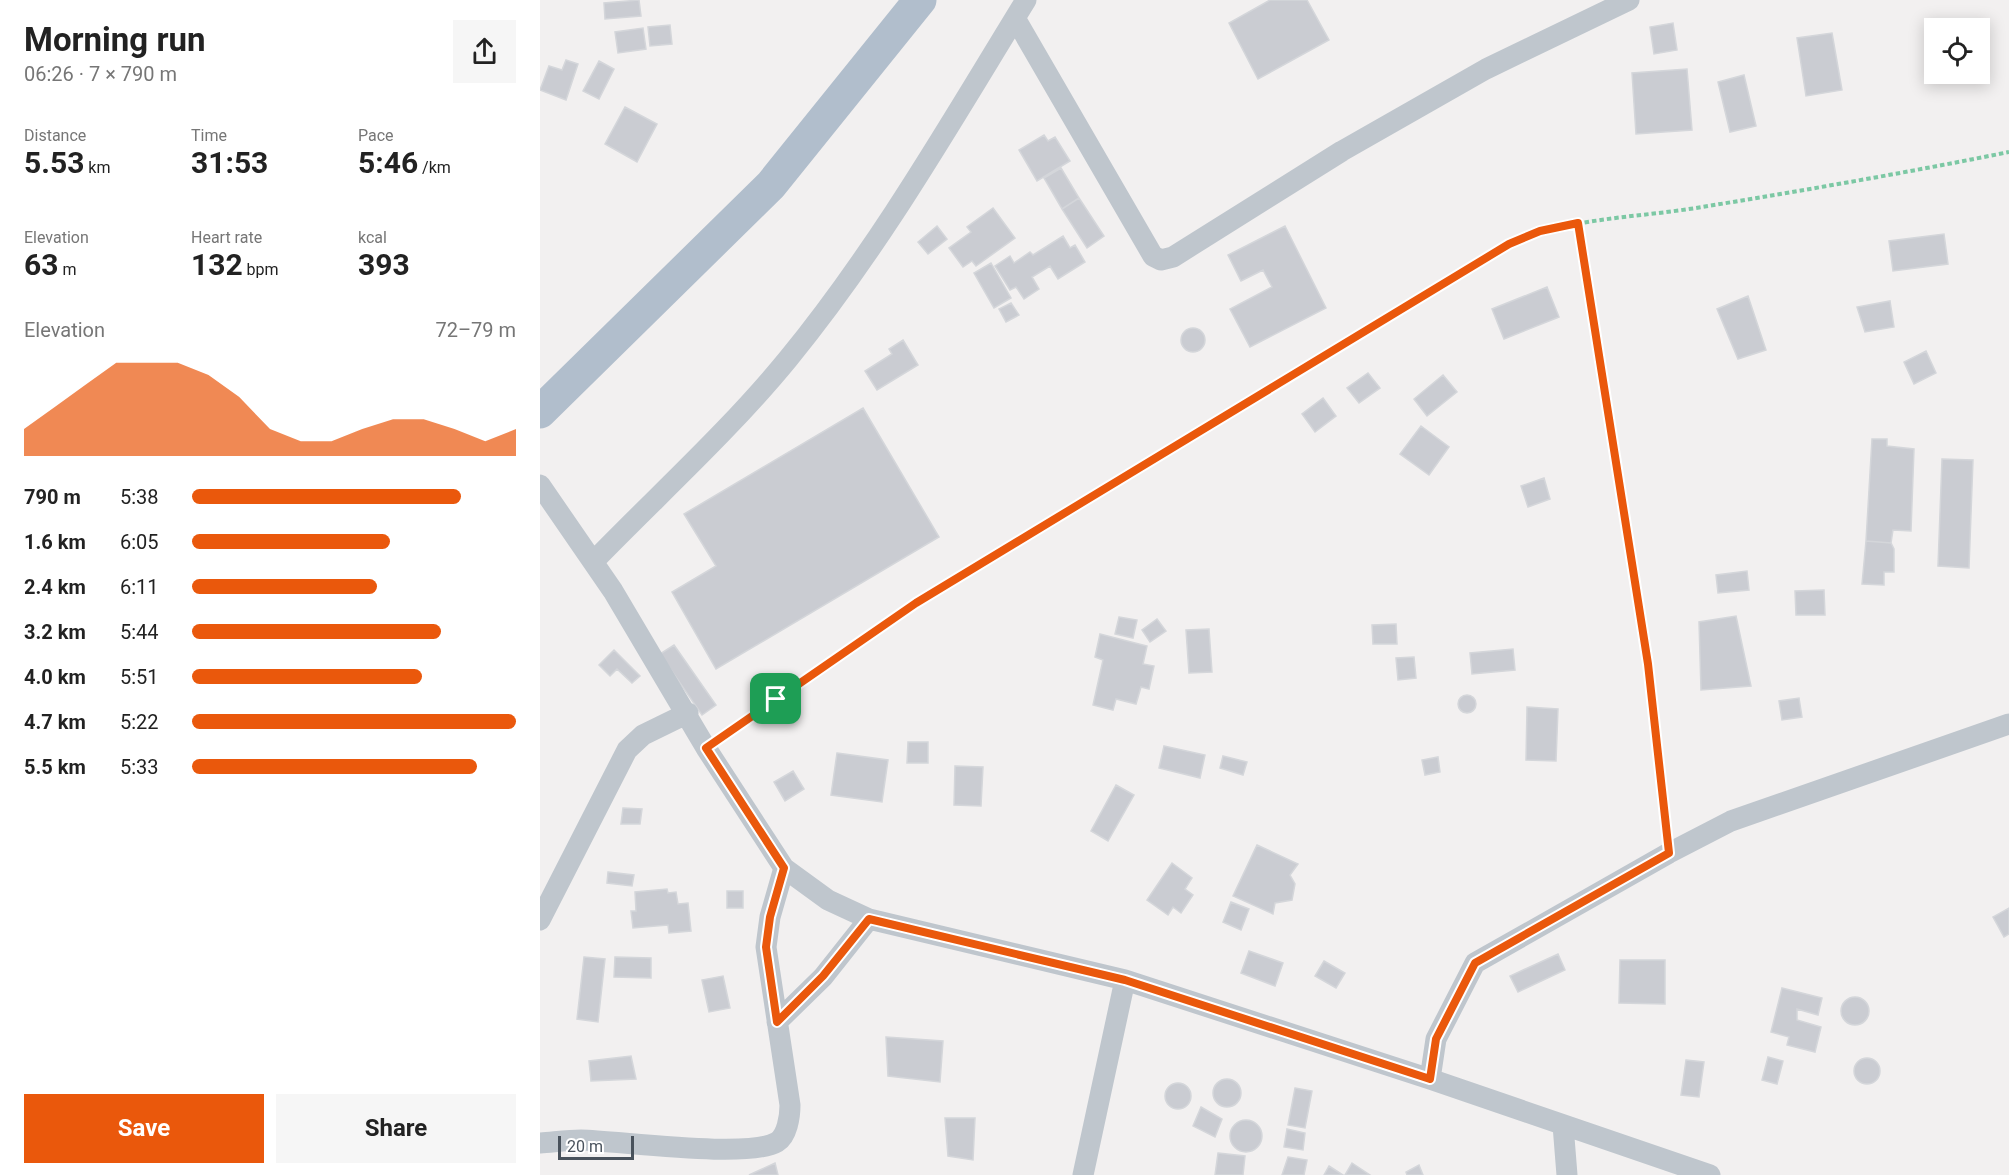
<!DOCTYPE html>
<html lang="en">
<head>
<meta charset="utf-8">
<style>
	:root { --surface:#fff; --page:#f6f6f6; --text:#222; --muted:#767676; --accent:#ea580c }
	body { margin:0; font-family:Roboto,sans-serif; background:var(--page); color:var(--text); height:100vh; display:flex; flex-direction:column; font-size:22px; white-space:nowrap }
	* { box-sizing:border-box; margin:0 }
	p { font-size:20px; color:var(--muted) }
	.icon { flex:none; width:33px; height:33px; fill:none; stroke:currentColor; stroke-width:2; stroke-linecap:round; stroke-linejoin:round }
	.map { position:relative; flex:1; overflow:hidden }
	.sheet { display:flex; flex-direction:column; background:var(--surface); width:540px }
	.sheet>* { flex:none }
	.buttons { position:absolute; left:1384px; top:18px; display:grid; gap:12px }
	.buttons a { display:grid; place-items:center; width:66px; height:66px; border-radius:0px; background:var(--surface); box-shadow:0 3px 15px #0003; font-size:30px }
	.scale { position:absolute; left:18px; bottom:15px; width:76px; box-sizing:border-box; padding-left:6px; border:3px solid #49525c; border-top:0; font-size:16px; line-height:21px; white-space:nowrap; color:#49525c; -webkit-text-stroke:4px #fff; paint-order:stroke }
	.pin { position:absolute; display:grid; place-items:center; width:51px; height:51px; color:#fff; margin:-26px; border-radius:12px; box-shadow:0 3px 9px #0006 }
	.round { display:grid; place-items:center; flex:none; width:63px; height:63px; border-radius:0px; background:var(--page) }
	.headline { display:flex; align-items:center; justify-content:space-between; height:102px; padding:0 24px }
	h1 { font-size:33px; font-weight:700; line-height:45px }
	.stats { display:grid; grid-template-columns:repeat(3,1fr); gap:9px; height:102px; padding:6px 24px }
	.stats div { display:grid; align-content:center }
	.stats b { font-size:30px; font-weight:700 }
	.stats small { font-size:16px; font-weight:400 }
	.stats p { font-size:16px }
	.chart { height:168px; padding:12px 24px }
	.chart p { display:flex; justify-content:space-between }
	.chart svg { width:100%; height:108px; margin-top:6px; fill:var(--accent); opacity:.7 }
	.cta { display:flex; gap:12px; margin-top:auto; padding:12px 24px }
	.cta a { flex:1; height:69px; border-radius:0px; background:var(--accent); color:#fff; font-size:24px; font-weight:700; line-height:69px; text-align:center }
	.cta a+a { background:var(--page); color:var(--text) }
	ul { padding:0 24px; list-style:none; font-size:20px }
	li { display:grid; grid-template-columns:96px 72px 1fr; align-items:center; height:45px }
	li i { height:15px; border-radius:8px; background:var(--accent) }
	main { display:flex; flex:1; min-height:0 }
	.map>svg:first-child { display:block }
</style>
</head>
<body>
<main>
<section class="sheet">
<div class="headline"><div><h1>Morning run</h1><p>06:26 · 7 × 790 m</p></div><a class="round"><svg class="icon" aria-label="share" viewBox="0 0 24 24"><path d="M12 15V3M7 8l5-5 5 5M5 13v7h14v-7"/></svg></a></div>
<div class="stats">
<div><p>Distance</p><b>5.53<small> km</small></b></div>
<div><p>Time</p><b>31:53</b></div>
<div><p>Pace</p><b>5:46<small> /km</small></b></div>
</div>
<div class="stats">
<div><p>Elevation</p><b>63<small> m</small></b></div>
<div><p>Heart rate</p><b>132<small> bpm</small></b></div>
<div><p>kcal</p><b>393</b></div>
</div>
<div class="chart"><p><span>Elevation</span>72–79 m</p>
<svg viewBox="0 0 160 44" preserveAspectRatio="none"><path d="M0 44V33L10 24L20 15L30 6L40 6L50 6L60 11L70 20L80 33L90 38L100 38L110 33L120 29L130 29L140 33L150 38L160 33V44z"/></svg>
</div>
<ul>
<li><b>790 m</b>5:38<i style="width:83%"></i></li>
<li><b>1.6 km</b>6:05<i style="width:61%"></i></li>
<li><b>2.4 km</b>6:11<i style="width:57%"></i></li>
<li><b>3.2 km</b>5:44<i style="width:77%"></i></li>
<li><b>4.0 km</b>5:51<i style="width:71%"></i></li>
<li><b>4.7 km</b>5:22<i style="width:100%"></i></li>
<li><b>5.5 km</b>5:33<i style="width:88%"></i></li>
</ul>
<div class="cta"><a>Save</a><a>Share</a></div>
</section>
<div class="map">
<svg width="1469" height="1175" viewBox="0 0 1469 1175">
	<rect width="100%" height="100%" fill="#f2f0f0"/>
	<path fill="#caccd2" stroke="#d4d6da" stroke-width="1.5" d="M99 0 101 16 65 19 64 3Z
		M730 0H767L789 40 718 79 689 23Z
		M1133 23 1137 50 1114 54 1110 27Z
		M130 25 132 44 110 46 108 27Z
		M103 28 106 49 78 53 75 32Z
		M1292 33 1302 90 1266 96 1257 38Z
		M26 60 38 64 26 100 0 90 9 66 22 70Z
		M59 61 74 69 59 99 43 91Z
		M1147 69 1152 130 1096 134 1092 73Z
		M1204 75 1216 126 1190 132 1178 82Z
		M85 107 117 124 97 162 65 144Z
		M504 135 508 141 515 137 530 161 497 181 479 150Z
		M521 168 539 198 522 209 504 178Z
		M539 198 564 236 547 248 522 209Z
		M453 208 475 238 436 266 432 261 423 267 409 248 431 232 427 227Z
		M397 226 407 239 388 254 378 242Z
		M745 226 786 308 710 347 690 309 732 287 723 270 701 281 688 255Z
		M1404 234 1408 264 1353 271 1349 241Z
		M523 236 530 248 535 245 545 262 518 279 510 266 492 277 499 289 484 299 476 287 470 290 455 266 470 256 474 263 490 252 493 255Z
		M451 263 471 298 454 308 434 273Z
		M1007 287 1019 317 964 339 952 309Z
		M1208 296 1226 350 1198 359 1177 309Z
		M1350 301 1354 327 1325 332 1317 307Z
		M471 303 479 315 466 322 459 309Z
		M641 340a12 12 0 1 1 24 0a12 12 0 1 1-24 0Z
		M363 340 378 365 337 390 325 371 352 354 349 349Z
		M1386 351 1396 373 1374 384 1364 362Z
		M828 373 840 388 819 403 807 388Z
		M903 375 917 392 887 416 874 399Z
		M783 398 796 416 775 432 762 414Z
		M323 408 399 537 176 669 132 592 176 566 144 514Z
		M881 426 909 447 889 475 860 454Z
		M1332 439H1347V446L1374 449 1371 531 1353 530 1351 543 1326 541Z
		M1402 459 1433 460 1429 568 1398 566Z
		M1004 478 1010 499 988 507 981 486Z
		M1326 541 1351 543 1354 549V572H1344V585L1322 584Z
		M1207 571 1209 590 1178 593 1176 575Z
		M1284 590 1285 615H1256L1255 591Z
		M1196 616 1211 686 1161 690 1159 622Z
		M579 617 597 620 593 638 575 634Z
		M617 619 626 631 610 642 602 630Z
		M856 624 857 644H833L832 625Z
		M669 629 672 672 649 673 646 630Z
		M560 634 607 646 603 664 614 666 609 689 601 687 596 704 576 699 573 710 553 705 563 660 555 657Z
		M134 645 176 705 162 715 120 654Z
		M973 649 975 670 932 674 930 653Z
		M74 650 100 676 92 683 77 669 70 676 59 665Z
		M874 657 876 678 858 680 856 658Z
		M918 704a9 9 0 1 1 18 0a9 9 0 1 1-18 0Z
		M1259 698 1262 717 1242 720 1239 701Z
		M987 707 1018 709 1016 761 986 760Z
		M368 742H388V763H367Z
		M624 746 665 755 660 778 619 768Z
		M297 753 348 760 342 802 291 795Z
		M683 756 707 762 703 775 680 768Z
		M898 757 900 772 885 775 882 760Z
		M415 766 443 767 441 806 414 805Z
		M253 771 264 789 245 801 234 782Z
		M576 785 594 795 568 841 551 831Z
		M83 808 102 809 100 824H81Z
		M717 845 758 864 750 875 755 884 752 900 735 903 733 914 693 896Z
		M632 863 652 878 645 889 653 895 641 913 633 907 628 915 607 900Z
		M68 872 94 875 92 886 67 883Z
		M127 889 128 893 136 892 138 904 148 903 151 931 129 933 128 925 93 928 91 911H96L95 892Z
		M187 891H203V908H187Z
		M691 902 709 909 701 930 683 922Z
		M1469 908V934L1464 937 1453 917Z
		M709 951 743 963 735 986 701 973Z
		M1018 954 1025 970 978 992 970 976Z
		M44 957 65 959 58 1022 37 1019Z
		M75 957 111 958V978L74 977Z
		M1080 960H1125V1004L1079 1003Z
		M784 961 805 973 796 988 775 976Z
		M183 976 190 1008 169 1012 162 980Z
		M1242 988 1282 998 1278 1015 1257 1009V1020L1281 1027 1275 1052 1247 1045 1249 1037 1231 1032Z
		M1301 1011a14 14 0 1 1 28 0a14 14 0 1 1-28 0Z
		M346 1037 403 1041 400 1082 348 1076Z
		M91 1056 96 1079 51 1081 49 1061Z
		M1228 1057 1243 1061 1237 1084 1222 1080Z
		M1314 1071a13 13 0 1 1 26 0a13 13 0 1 1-26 0Z
		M1146 1060 1164 1062 1159 1097 1141 1095Z
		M673 1093a14 14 0 1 1 28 0a14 14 0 1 1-28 0Z
		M625 1096a13 13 0 1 1 26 0a13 13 0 1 1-26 0Z
		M755 1088 772 1091 765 1128 748 1125Z
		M661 1107 682 1119 675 1137 653 1126Z
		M405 1118H435L433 1160 408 1156Z
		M690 1136a16 16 0 1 1 32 0a16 16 0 1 1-32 0Z
		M747 1129 765 1133 763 1150 744 1147Z
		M678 1153 705 1156 703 1175H675Z
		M748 1157 767 1160 764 1175H742Z
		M235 1163 238 1175H209Z
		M812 1163 830 1175H805Z
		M879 1165 883 1175H867L866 1172Z
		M789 1166 803 1175H784Z"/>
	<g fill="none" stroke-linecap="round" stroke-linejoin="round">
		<path stroke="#7cc8a4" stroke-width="4" stroke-dasharray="4.5 3" stroke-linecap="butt" d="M1038 223 1108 665 1126 828
			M184 735 376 603 969 244C1028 218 1092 218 1156 208 1260 191 1365 173 1469 152"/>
		<path stroke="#bfc6cd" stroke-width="21" d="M475 18 613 256 621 260 633 257 802 151 946 69 1089 0
			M0 485 73 591 166 748 244 868 288 900 329 919 585 980 890 1079 1170 1175
			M53 562C118 495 189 431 248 359 339 248 411 122 486 0
			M0 920 87 750 103 735 148 713
			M237 1022 283 977 329 919
			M890 1079 896 1039 935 963 1129 853 1191 821 1469 724
			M1023 1125 1027 1175
			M0 1143C14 1142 28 1140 41 1140 80 1141 209 1159 237 1142 247 1136 250 1117 250 1105L226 947 230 917 244 868
			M543 1175 585 980"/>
		<path stroke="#b1becc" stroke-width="33" d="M0 412 231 185 380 0"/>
	</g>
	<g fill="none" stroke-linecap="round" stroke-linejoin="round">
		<g stroke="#fff" stroke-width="12">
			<path id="route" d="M1038 223 1108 664 1129 853 935 963 896 1039 890 1079 585 980 329 919 283 976 237 1022 226 947 230 917 244 868 166 748 376 603 969 244 1000 231Z"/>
		</g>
		<use href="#route" stroke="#ea580c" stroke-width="8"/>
	</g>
</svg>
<div class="buttons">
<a><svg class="icon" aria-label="locate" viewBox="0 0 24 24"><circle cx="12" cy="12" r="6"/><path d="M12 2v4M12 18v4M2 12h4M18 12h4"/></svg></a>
</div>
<div class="scale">20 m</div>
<div class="pin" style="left:236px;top:699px;background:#1e9e55"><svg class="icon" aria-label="arrive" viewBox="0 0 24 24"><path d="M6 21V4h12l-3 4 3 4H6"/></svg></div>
</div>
</main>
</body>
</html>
